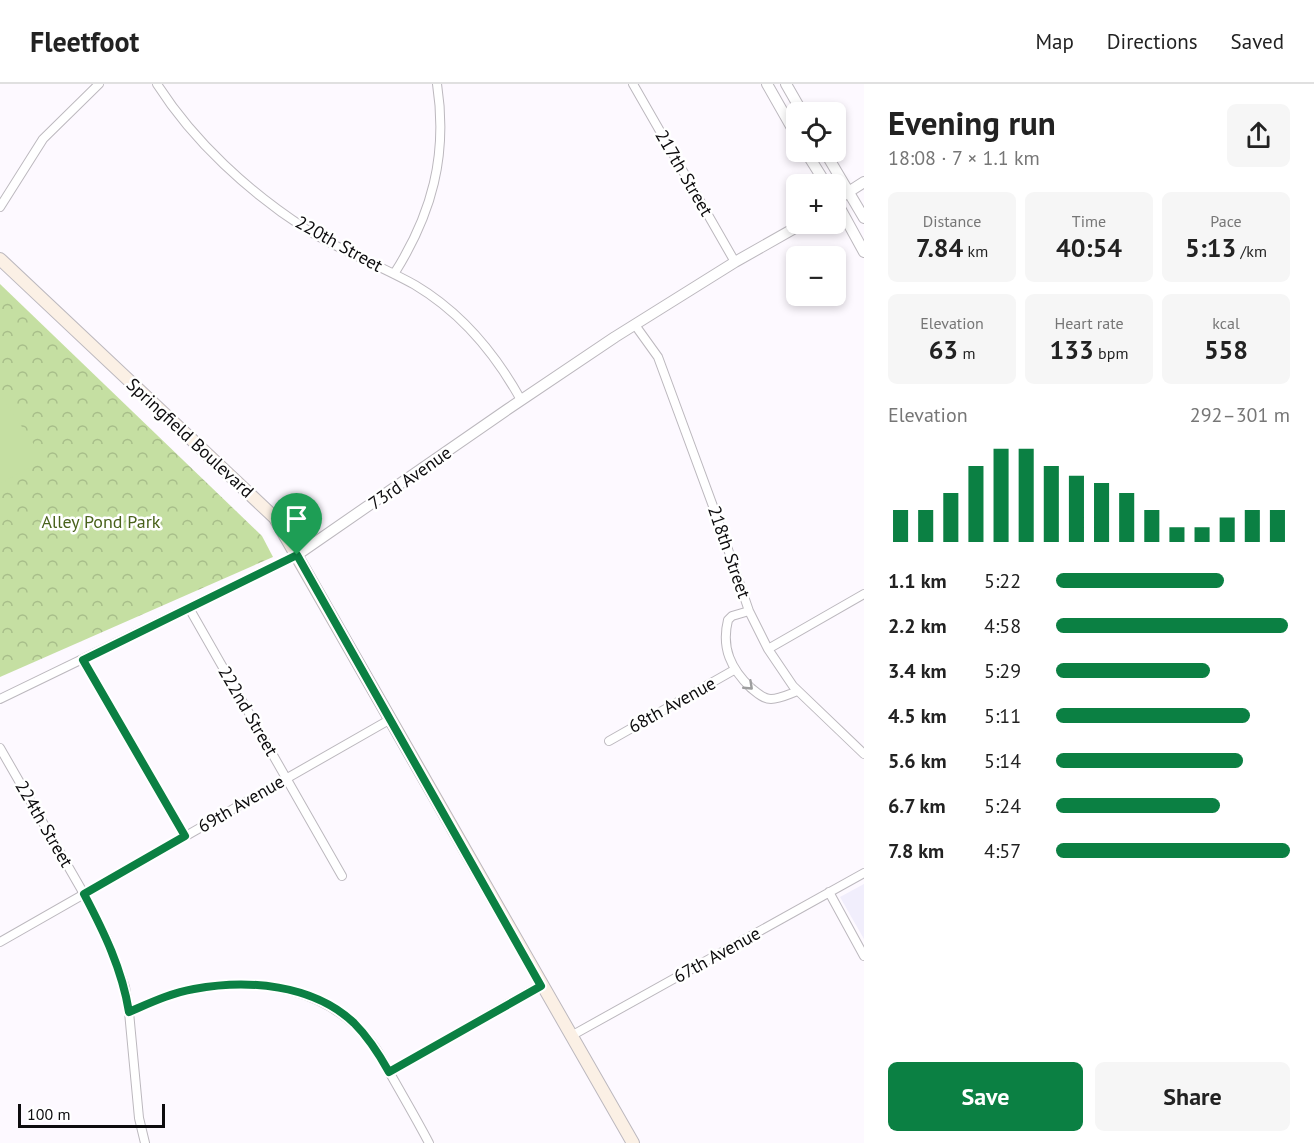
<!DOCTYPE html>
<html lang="en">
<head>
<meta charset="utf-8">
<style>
	:root { --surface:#fff; --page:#f6f6f6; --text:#222; --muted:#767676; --line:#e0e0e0; --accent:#0b8043 }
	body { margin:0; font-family:"PT Sans",sans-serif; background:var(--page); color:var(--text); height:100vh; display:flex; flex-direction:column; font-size:22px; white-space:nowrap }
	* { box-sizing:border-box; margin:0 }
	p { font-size:20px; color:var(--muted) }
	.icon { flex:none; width:33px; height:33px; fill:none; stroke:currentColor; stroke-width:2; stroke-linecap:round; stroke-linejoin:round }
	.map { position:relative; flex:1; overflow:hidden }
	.drawer { display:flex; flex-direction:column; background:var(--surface); width:450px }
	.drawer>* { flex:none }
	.tools { position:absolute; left:786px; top:18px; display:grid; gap:12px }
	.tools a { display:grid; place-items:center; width:60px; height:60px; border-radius:9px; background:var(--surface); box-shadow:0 3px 9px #0003; font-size:30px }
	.scale { position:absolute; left:18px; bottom:15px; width:147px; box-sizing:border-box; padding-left:6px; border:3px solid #0d0c0e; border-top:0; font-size:16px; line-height:21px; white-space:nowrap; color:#0d0c0e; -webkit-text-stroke:4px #fff; paint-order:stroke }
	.pin { position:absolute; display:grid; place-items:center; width:51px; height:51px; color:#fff; margin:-62px -26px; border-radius:50% 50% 50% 0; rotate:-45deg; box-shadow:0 0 6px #0007 }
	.pin .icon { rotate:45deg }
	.round { display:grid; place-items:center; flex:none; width:63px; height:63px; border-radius:9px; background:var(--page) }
	.headline { display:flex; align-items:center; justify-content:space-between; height:102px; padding:0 24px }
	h1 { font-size:33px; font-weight:800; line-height:45px }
	.metrics { display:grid; grid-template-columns:repeat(3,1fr); gap:9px; height:102px; padding:6px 24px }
	.metrics div { display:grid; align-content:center; border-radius:9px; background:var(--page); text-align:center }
	.metrics b { font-size:26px; font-weight:800 }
	.metrics small { font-size:16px; font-weight:400 }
	.metrics p { font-size:16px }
	.chart { height:168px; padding:12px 24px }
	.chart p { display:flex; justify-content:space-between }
	.chart svg { width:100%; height:108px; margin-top:6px; stroke:var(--accent); stroke-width:6 }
	.action { display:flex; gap:12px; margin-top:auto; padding:12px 24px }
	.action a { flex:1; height:69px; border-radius:9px; background:var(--accent); color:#fff; font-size:24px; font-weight:800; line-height:69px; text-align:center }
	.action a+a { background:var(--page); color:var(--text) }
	ul { padding:0 24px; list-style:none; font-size:20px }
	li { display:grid; grid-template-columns:96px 72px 1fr; align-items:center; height:45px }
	li i { height:15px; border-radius:8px; background:var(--accent) }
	header { display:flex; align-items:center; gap:36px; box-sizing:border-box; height:84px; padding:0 30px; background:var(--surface); border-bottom:2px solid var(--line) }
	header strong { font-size:28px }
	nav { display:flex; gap:33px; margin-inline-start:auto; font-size:21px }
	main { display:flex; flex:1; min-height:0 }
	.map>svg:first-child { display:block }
</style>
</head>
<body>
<header>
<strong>Fleetfoot</strong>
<nav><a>Map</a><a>Directions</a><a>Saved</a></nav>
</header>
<main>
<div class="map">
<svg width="864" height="1059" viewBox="0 0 864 1059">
	<defs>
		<pattern id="park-crowns" width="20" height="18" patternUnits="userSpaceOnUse" patternTransform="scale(1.5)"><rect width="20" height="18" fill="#c5dfa2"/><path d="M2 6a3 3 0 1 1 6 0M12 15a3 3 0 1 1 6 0" fill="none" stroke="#a8be8a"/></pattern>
	</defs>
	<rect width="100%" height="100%" fill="#fdf9ff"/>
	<path fill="#f1eefc" d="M864 800V855L840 813Z"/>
	<path fill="url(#park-crowns)" d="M0 200 262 452 273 473 0 593Z"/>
	<path fill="#c5dfa2" d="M0 311 44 375 0 400Z"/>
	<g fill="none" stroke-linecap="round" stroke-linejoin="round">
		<g stroke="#bcb8be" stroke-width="10">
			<path id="minor" d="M157 0C194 58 249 108 306 145 341 167 379 181 415 201 462 229 495 269 521 316
				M633 0 735 178
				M0 123 43 55 99 0
				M394 190C432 130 448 71 437 0
				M635 241 658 273 717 433 749 527 768 565 793 602 864 670
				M189 524 342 792
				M749 527 732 532 728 536C721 564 731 585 751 604 756 608 763 615 771 615 780 615 789 610 798 607
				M768 565 864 510
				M83 576 185 752
				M0 615 297 471
				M609 657 734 586
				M0 664 84 810 107 855 125 903 129 928 139 1034 145 1059
				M829 808 864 872
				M0 858 389 636
				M129 928C150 919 171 909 194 905 261 893 328 904 372 959 380 969 385 981 391 991 404 1014 417 1036 429 1059
				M571 952 864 789
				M389 988 541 901"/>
		</g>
		<g stroke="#bcb8be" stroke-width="12">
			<path id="tertiary" d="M767 0 796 51
				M786 0 802 28
				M806 68 826 100
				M825 68 864 134
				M836 116 864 98
				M836 117 864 168
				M297 471 508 325 615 253 735 178 802 140"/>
		</g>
		<g stroke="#bcb8be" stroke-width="14">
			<path id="secondary" d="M0 175 275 434 633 1059"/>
		</g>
		<use href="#minor" stroke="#fff" stroke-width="8"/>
		<use href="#tertiary" stroke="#fff" stroke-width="10"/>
		<use href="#secondary" stroke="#fbf0e5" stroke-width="12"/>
	</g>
	<defs><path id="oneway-chevron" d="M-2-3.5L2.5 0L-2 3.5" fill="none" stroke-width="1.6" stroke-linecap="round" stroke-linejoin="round" transform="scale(1.5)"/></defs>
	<use stroke="#9e9e9f" href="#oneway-chevron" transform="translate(749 602) rotate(43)"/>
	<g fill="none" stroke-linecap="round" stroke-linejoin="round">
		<g stroke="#fff" stroke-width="12">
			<path id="route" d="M297 471 541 902 389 988C379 970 369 954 354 939 313 900 247 895 194 905 171 909 150 919 129 928 122 885 104 848 84 810L185 752 83 576Z"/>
		</g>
		<use href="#route" stroke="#0b8043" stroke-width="8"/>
	</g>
	<g text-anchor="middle" stroke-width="5" stroke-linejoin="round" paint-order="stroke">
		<g font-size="18" fill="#0d0c0e" stroke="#fff">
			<text transform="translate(684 89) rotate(60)" y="6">217th Street</text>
			<text transform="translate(339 160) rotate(29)" y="6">220th Street</text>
			<text transform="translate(190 354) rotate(43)" y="6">Springfield Boulevard</text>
			<text transform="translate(410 394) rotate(-35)" y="6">73rd Avenue</text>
			<text transform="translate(729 468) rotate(71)" y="6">218th Street</text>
			<text transform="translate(672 621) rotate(-29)" y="6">68th Avenue</text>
			<text transform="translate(248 627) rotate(60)" y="6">222nd Street</text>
			<text transform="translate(241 720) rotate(-30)" y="6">69th Avenue</text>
			<text transform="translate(44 740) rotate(60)" y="6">224th Street</text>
			<text transform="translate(717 871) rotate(-29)" y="6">67th Avenue</text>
		</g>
		<g font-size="18" fill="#48611b" stroke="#fff">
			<text x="101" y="444">Alley Pond Park</text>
		</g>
	</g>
</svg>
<div class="tools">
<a><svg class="icon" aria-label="locate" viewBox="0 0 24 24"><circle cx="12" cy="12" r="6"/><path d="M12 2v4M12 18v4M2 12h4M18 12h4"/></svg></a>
<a>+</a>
<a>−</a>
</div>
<div class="scale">100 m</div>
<div class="pin" style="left:297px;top:471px;background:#1e9e55"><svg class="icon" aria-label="arrive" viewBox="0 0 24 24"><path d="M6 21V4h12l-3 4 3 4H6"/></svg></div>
</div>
<section class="drawer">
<div class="headline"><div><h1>Evening run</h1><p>18:08 · 7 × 1.1 km</p></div><a class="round"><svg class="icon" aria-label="share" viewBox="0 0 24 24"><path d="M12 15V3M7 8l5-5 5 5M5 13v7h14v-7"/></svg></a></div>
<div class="metrics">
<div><p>Distance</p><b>7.84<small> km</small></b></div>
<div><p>Time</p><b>40:54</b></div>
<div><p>Pace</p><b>5:13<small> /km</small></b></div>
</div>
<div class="metrics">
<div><p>Elevation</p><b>63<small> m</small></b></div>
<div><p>Heart rate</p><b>133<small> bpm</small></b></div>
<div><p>kcal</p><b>558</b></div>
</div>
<div class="chart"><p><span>Elevation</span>292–301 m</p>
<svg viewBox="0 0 160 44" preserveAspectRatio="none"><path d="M5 44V31M15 44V31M25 44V24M35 44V13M45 44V6M55 44V6M65 44V13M75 44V17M85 44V20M95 44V24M105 44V31M115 44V38M125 44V38M135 44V34M145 44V31M155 44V31"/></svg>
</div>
<ul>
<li><b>1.1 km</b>5:22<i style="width:72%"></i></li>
<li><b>2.2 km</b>4:58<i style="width:99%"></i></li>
<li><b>3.4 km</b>5:29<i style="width:66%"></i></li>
<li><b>4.5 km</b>5:11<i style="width:83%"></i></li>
<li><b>5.6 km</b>5:14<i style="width:80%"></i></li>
<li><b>6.7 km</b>5:24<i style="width:70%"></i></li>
<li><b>7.8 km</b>4:57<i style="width:100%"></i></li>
</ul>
<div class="action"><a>Save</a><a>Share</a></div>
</section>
</main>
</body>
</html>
